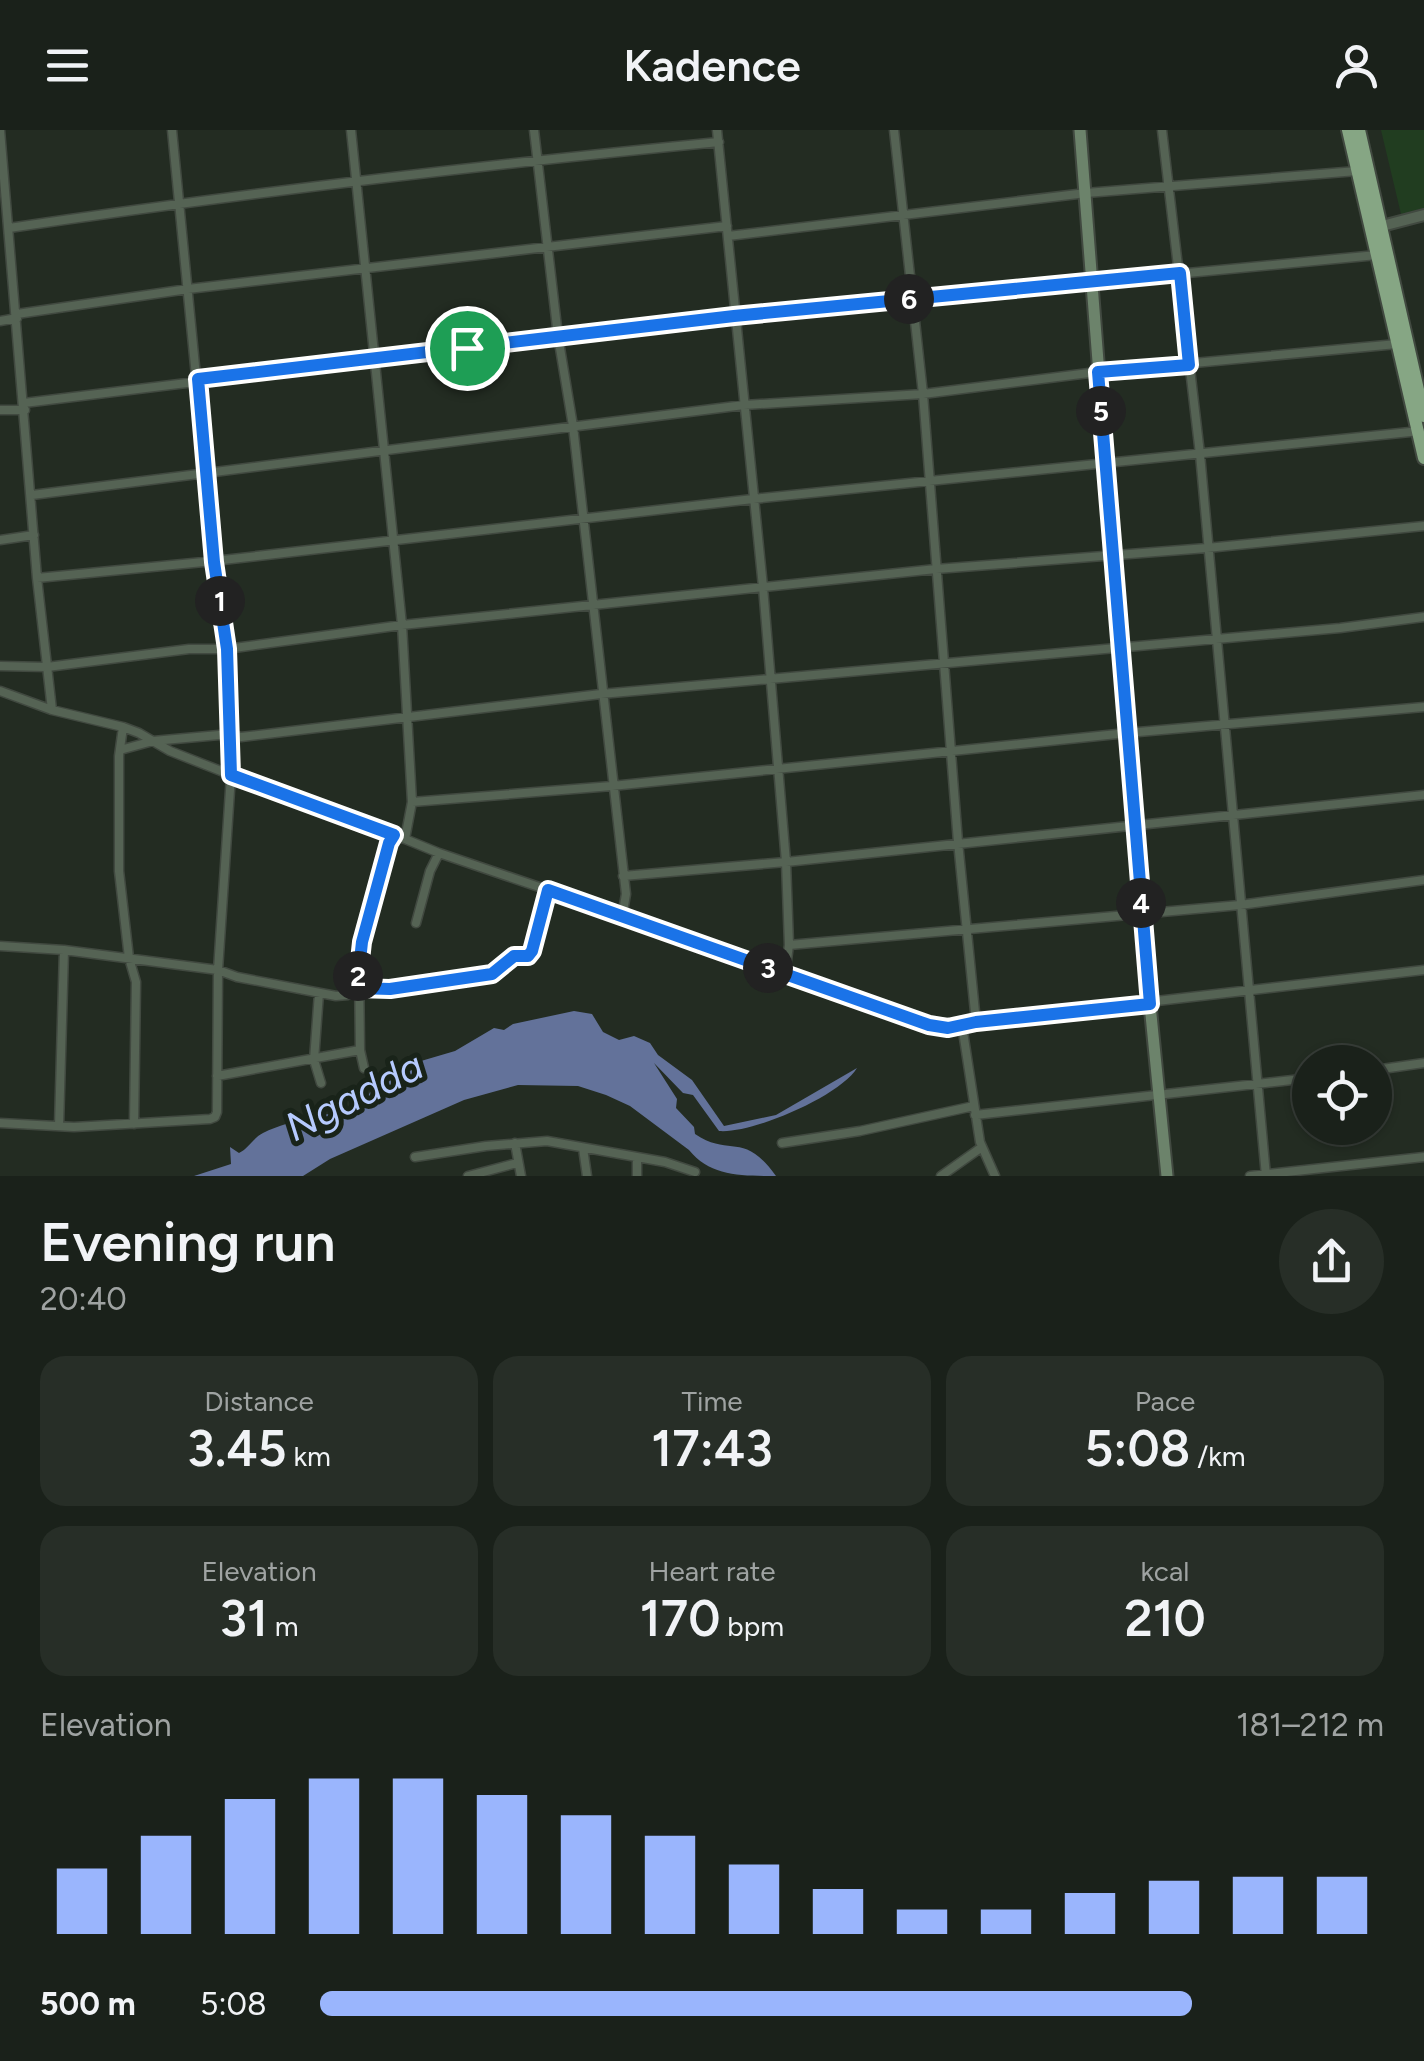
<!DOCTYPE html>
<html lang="en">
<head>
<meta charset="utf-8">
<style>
	:root { --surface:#1a211a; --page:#272e27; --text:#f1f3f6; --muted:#9fa3a2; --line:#383e39; --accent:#9ab5fd }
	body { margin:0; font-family:Figtree,sans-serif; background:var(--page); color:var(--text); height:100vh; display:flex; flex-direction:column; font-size:38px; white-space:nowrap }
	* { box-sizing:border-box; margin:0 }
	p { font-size:32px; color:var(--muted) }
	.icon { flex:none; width:55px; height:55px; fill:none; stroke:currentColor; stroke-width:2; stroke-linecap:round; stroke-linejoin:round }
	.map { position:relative; height:1046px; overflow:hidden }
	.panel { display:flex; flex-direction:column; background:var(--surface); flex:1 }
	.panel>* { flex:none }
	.tools { position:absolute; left:1292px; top:915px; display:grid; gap:20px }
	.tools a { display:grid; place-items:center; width:100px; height:100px; border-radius:50%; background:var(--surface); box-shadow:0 2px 8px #0004,0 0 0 2px var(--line); font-size:50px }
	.pin { position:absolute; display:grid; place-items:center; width:85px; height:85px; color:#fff; margin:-42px; border:5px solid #fff; border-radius:50%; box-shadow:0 2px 10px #0007 }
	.km { position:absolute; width:50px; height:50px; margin:-25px; border-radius:50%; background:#222; color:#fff; font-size:28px; line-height:50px; text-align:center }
	.round { display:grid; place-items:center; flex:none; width:105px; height:105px; border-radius:52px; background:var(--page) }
	.headline { display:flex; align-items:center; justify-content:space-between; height:170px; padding:0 40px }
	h1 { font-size:55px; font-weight:600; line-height:75px }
	.figures { display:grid; grid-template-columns:repeat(3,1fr); gap:15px; height:170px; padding:10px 40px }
	.figures div { display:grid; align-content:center; border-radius:25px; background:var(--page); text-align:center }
	.figures b { font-size:50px; font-weight:600 }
	.figures small { font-size:28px; font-weight:400 }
	.figures p { font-size:28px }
	.chart { height:280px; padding:20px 40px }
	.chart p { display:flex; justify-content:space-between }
	.chart svg { width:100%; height:180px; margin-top:10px; stroke:var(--accent); stroke-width:6 }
	ul { padding:0 40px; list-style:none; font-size:32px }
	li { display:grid; grid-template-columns:160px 120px 1fr; align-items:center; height:75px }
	li i { height:25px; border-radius:12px; background:var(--accent) }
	header { display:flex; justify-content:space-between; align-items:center; height:130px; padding:0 40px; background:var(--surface); font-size:45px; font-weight:600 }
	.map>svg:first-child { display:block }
</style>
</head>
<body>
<header><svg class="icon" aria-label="menu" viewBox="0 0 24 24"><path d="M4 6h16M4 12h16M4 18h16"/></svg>Kadence<svg class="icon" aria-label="person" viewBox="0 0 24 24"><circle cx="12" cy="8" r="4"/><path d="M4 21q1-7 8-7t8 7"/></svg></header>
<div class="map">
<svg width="1424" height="1046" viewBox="0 0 1424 1046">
	<rect width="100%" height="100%" fill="#232c22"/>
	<path fill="#213d20" d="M1381 0H1424V78L1401 84Z"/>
	<path fill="#63729a" d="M574 881 592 884 603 902 619 910 634 906 650 913 658 925 692 950 724 996 776 985 857 938C840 966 752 1004 719 1001L693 965 683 963 654 933 677 969 676 978 694 997 695 1004C731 1028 743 1000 776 1046 740 1046 710 1046 689 1020L630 976 606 965 578 956 518 955 464 970 330 1029 303 1046H194L231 1034 230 1017 239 1023C249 1018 253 1008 263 1003 293 988 331 986 364 975L371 960 418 937 421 931 455 921 494 898 504 900 513 894Z"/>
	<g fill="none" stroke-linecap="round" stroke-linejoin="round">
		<g stroke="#414940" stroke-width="11">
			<path id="minor" d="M0 0 37 448 52 580
				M172 0 214 431 227 519 231 645 405 709
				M351 0 402 495 412 672 405 709 439 723 430 741 416 793
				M534 0 558 206 573 296 626 764 622 787 548 760
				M717 0 763 457 786 732 789 815 785 845
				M894 0 923 264 958 712 976 892
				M1162 0 1200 324 1266 1046
				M9 98C245 63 482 35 719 12
				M728 106 1086 63 1357 41
				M17 184 188 159 727 96
				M0 191 17 188
				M24 273 734 186 1377 125
				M0 280H25
				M32 365 744 275 923 264 1097 242 1397 214
				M0 410 34 405
				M37 448 214 431 753 369 1420 301
				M0 536 47 537 189 519H227L402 495 936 439 1207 418 1424 396
				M0 561 52 580 123 597 119 626V741L129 828 136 852 134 994
				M120 620 153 611 230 604 241 607 601 564 1340 498 1424 487
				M412 672 612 656 1127 603 1424 577
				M623 746 786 732 1424 665
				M622 787 929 895 948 897 976 892 1424 840
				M789 815 1240 775 1424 750
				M0 816 64 820 218 840 237 847 336 866 348 865 357 858 390 859 492 844 514 827 528 825 532 821 548 760 439 723
				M319 863 314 930 321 953
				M962 895 980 1012 995 1046
				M364 938 360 920 359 838 384 731 394 705
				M1375 940 1424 933
				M217 946 360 920
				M975 985 1310 948
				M0 993 74 997 210 989 215 987 217 982 218 840 231 645 170 621 139 603 123 597
				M59 996 64 820
				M515 1013 521 1046
				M782 1013 860 1001 974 976
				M583 1018 587 1046
				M415 1027 486 1016 547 1011 665 1032 695 1042
				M637 1028V1046
				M468 1046 517 1033
				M941 1046 982 1017
				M1250 1046 1424 1027"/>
		</g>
		<g stroke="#414940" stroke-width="14">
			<path id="tertiary" d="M1382 96 1424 85"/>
		</g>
		<g stroke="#414940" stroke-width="15">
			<path id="secondary" d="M1080 0 1141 784 1167 1046"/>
		</g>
		<g stroke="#414940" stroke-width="16">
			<path id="trunk" d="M1348 0 1424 328
				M1359 0 1424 286"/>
		</g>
		<use href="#minor" stroke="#556354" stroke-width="8"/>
		<use href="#tertiary" stroke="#556354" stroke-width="10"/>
		<use href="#secondary" stroke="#6c836b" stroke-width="11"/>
		<use href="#trunk" stroke="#86a684" stroke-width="12"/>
	</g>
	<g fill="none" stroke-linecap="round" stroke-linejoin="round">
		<g stroke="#fff" stroke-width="20">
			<path id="route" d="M1180 143 1189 235 1098 242 1150 874 976 892 948 898 929 895 548 760 532 821 528 826H514L492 844 390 859 357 858 362 812 389 713 394 705 231 645 227 519 214 432 198 249 734 186Z"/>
		</g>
		<use href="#route" stroke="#1a73e8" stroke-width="12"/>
	</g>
	<g text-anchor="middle" stroke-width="10" stroke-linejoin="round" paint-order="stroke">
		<g font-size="40" font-style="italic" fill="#b6cafe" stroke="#192319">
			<text transform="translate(354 966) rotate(-27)" y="14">Ngadda</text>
		</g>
	</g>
</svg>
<div class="tools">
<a><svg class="icon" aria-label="locate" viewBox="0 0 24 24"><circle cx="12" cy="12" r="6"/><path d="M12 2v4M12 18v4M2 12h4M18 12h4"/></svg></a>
</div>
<div class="pin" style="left:467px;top:218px;background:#1e9e55"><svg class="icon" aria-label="arrive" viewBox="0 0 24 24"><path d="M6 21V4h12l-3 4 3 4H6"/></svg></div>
<b class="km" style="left:220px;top:471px">1</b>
<b class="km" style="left:358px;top:846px">2</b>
<b class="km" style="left:768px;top:838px">3</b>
<b class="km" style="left:1141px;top:773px">4</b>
<b class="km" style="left:1101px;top:281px">5</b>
<b class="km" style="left:909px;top:169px">6</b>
</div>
<section class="panel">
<div class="headline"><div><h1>Evening run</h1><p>20:40</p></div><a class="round"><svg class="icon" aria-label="share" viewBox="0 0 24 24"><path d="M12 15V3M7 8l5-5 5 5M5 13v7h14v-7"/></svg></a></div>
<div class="figures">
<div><p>Distance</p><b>3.45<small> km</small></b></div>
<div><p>Time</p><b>17:43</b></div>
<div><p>Pace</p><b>5:08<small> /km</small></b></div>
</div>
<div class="figures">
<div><p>Elevation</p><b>31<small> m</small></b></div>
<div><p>Heart rate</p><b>170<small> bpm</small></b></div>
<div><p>kcal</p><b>210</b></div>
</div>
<div class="chart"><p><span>Elevation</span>181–212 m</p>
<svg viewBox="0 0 160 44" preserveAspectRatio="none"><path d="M5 44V28M15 44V20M25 44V11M35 44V6M45 44V6M55 44V10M65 44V15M75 44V20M85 44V27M95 44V33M105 44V38M115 44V38M125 44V34M135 44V31M145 44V30M155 44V30"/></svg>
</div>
<ul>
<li><b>500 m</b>5:08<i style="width:82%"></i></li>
</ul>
</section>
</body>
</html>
